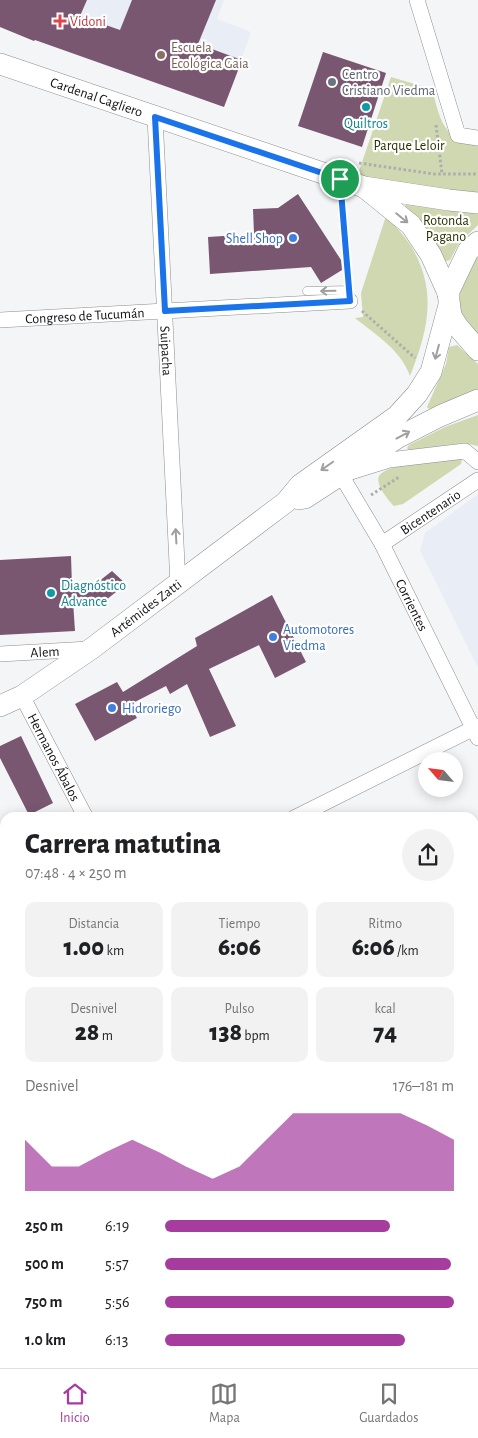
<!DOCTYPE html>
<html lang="es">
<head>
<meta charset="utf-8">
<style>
	:root { --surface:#fff; --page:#f2f2f2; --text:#202124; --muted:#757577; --line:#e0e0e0; --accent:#a63d9e }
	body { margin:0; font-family:"Alegreya Sans",sans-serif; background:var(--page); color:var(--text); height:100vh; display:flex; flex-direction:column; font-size:19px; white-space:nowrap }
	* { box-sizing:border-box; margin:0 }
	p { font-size:16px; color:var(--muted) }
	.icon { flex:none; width:28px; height:28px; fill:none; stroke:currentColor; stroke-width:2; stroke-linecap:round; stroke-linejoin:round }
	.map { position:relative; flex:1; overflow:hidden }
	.side { position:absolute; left:0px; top:812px; width:479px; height:556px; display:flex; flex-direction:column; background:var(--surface); border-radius:15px 15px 0 0; box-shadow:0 2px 12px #0003 }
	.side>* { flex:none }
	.needle { width:32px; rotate:298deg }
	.tools { position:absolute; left:418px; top:752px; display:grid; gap:10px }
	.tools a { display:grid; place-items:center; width:45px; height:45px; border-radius:50%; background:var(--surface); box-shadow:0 2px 12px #0003; font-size:25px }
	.pin { position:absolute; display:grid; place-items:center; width:42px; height:42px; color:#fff; margin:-21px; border:2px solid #fff; border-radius:50%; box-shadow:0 1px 5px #0007 }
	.round { display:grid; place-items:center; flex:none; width:52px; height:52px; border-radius:26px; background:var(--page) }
	.overview { display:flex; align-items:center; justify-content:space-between; height:85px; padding:0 25px }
	h1 { font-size:28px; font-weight:800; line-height:38px }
	.metrics { display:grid; grid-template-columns:repeat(3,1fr); gap:8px; height:85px; padding:5px 25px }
	.metrics div { display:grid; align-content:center; border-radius:10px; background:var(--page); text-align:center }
	.metrics b { font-size:25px; font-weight:800 }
	.metrics small { font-size:14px; font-weight:400 }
	.metrics p { font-size:14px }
	.chart { height:140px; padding:10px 25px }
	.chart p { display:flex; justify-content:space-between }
	.chart svg { width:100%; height:90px; margin-top:5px; fill:var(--accent); opacity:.7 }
	ul { padding:0 25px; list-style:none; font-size:16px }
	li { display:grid; grid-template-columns:80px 60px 1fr; align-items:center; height:38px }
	li i { height:12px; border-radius:6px; background:var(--accent) }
	.dock { display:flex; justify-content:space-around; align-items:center; height:70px; border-top:1px solid var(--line); background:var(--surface); font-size:14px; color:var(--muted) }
	.dock a { display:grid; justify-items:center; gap:2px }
	.dock .current { color:var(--accent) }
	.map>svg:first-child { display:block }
</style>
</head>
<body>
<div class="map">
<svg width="478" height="1368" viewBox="0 0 478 1368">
	<rect width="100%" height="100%" fill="#f4f5f6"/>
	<path fill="#e9edf6" d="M87 0H224L217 19 251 32 224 107 66 51Z
		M478 494V668L420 550 425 533Z"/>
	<path fill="#cfd8b1" d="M391 77 432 89C440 119 443 140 478 146V193L357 177Z
		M409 200 478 211V225L459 243 450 260 443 262 423 227 405 206Z
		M386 216C394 225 404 235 411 246 438 291 428 330 410 376 401 350 376 335 355 318L363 317 361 293Z
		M478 256V335C473 329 467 323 463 316 453 297 466 272 478 256Z
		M457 345 478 364V391L429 409 427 407 446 364 449 347Z
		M478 415V446L464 443 409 450 407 448 409 445 445 427Z
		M462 457 461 464 403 504 394 506C388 500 375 484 379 476 386 463 447 459 462 457Z"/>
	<path fill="#7a5770" d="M0 0H87L80 16 120 30 132 0H216L198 44 242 60 224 107 35 40 34 41 0 27Z
		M323 52 386 73 362 147 298 126Z
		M298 194 341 260 342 270 321 283 311 267 210 274 208 237 254 234 253 209 278 208Z
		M71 556 72 586H93L112 571 126 584 106 600 73 601 75 631 0 635V560Z
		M272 595 306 662 275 678 259 645 209 669 236 726 210 737 187 684 170 694 166 686 129 705 137 718 95 741 75 704 117 682 123 692 197 646 195 638Z
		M21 736 53 803 29 815 0 758V746Z"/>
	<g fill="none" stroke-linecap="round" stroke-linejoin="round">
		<g stroke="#8c8d8e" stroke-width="9">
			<path id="lane" d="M340 181 350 301
				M307 291 349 290"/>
		</g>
		<g stroke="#8c8d8e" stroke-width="16">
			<g id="street">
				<path d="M417 0 458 135 478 138"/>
				<path id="s1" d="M155 117 178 584"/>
				<path id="s2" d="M0 320 350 301"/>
				<path id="s3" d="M478 462 465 451 389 460 341 475 382 544 478 738"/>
				<path id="s4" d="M382 544 478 480"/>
				<path id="s5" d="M0 654 89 649"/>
				<path id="s6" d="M22 696 86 818"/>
				<path d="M294 818 478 726"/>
				<path d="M0 959 5 957"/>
				<path d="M0 1031 5 1041"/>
				<path d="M474 1251 478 1260"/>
				<path d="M102 1368 111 1364"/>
			</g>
		</g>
		<g stroke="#8c8d8e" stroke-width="22">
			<g id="secondary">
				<path id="s7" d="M0 64 364 187 449 200 478 203"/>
				<path d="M364 187 411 225 431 255 448 293"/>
				<path d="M478 242 468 251 448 293 451 316 458 327 478 350"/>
				<path d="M299 499 305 498 397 438 440 416 478 400"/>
				<path id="s8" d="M0 706 22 696 91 649 286 502 300 485 397 416 417 394 431 372 449 305"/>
			</g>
		</g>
		<path stroke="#acadae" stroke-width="3" stroke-dasharray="2.5 2.5" stroke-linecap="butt" d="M436 125 442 174
			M359 163 434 174H478
			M362 311 415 358
			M371 495 399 477
			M0 985 5 987"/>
		<use href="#lane" stroke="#fff" stroke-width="8"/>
		<use href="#street" stroke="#fff" stroke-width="15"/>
		<use href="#secondary" stroke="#fff" stroke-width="21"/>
	</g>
	<defs><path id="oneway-shaft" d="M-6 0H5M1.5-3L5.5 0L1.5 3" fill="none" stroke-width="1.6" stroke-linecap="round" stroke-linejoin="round" transform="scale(1.25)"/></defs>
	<g stroke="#9f9fa0">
		<use href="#oneway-shaft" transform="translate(402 218) rotate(39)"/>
		<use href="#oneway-shaft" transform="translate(328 291) rotate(179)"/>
		<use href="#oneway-shaft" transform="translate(437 352) rotate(105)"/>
		<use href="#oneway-shaft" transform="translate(403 435) rotate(-28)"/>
		<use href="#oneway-shaft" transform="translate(327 466) rotate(145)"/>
		<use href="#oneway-shaft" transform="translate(176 536) rotate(-93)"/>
	</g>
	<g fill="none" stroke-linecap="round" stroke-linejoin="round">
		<g stroke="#fff" stroke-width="10">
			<path id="route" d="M155 117 340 179 350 301 165 311Z"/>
		</g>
		<use href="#route" stroke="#1a73e8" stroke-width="6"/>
	</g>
	<path fill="#e0444e" stroke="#fff" stroke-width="2" d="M57.5 13.5h5v5h5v5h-5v5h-5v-5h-5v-5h5z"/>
	<circle fill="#8d6e63" stroke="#fff" stroke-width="2" cx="161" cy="55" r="5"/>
	<circle fill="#6b7280" stroke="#fff" stroke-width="2" cx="332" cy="82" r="5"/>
	<g fill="#0f9aa8" stroke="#fff" stroke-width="2">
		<circle cx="366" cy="107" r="5"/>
		<circle cx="51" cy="593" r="5"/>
	</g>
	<g fill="#3f7fe0" stroke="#fff" stroke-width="2">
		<circle cx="293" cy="238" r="5"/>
		<circle cx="273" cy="637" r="5"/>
		<circle cx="112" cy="708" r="5"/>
	</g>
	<g text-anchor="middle" stroke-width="4.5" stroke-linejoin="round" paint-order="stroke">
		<g font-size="14" fill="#be3a42" stroke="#fff" text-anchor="start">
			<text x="70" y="26">Vidoni</text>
		</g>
		<g font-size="14" fill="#785e54" stroke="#fff" text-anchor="start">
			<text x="171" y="52">Escuela<tspan x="171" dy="16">Ecológica Gaia</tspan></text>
		</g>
		<g font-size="14" fill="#5b616d" stroke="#fff" text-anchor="start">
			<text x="342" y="79">Centro<tspan x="342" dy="16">Cristiano Viedma</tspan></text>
		</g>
		<g font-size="14" fill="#101011" stroke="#fff">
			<text dy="5" stroke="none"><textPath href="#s7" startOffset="102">Cardenal Cagliero</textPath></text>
			<text dy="5" stroke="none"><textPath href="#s2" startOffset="85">Congreso de Tucumán</textPath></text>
			<text dy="5" stroke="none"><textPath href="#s1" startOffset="234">Suipacha</textPath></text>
			<text dy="5" stroke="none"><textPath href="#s4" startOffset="58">Bicentenario</textPath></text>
			<text dy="5" stroke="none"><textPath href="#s3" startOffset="292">Corrientes</textPath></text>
			<text dy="5" stroke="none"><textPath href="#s8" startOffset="176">Artémides Zatti</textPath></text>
			<text dy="5" stroke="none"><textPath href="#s5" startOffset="45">Alem</textPath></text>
			<text dy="5" stroke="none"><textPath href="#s6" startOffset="69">Hermanos Ábalos</textPath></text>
		</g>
		<g font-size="14" fill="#0d838f" stroke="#fff">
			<text x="366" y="128">Quiltros</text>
			<text x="61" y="590" text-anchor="start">Diagnóstico<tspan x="61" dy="16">Advance</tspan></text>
		</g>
		<g font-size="14" fill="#2a3100" stroke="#fff">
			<text x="409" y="150">Parque Leloir</text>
			<text x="446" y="225">Rotonda<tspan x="446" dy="16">Pagano</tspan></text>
		</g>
		<g font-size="14" fill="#366cbe" stroke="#fff" text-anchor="start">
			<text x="283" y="243" text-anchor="end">Shell Shop</text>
			<text x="283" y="634">Automotores<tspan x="283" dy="16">Viedma</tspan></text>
			<text x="122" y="713">Hidroriego</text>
		</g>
	</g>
</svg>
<div class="tools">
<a><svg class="needle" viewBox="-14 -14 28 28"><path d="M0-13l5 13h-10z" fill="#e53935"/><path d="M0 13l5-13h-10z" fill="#757577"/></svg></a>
</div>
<div class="pin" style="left:340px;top:179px;background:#1e9e55"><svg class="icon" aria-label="arrive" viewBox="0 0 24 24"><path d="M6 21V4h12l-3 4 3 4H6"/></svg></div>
<section class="side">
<div class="overview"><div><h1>Carrera matutina</h1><p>07:48 · 4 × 250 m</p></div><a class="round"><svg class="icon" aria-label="share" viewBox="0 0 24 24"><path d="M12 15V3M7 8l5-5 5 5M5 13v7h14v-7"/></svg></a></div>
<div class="metrics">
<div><p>Distancia</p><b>1.00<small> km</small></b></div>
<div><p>Tiempo</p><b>6:06</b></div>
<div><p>Ritmo</p><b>6:06<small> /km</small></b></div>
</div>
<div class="metrics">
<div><p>Desnivel</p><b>28<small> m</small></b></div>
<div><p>Pulso</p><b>138<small> bpm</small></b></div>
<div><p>kcal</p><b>74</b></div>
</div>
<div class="chart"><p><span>Desnivel</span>176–181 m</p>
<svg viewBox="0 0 160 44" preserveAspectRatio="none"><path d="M0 44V19L10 32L20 32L30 25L40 19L50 25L60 32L70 38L80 32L90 19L100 6L110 6L120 6L130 6L140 6L150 12L160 19V44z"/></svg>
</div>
<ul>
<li><b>250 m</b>6:19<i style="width:78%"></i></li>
<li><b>500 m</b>5:57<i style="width:99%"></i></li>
<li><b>750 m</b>5:56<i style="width:100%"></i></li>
<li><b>1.0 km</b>6:13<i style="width:83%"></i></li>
</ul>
</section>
</div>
<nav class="dock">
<a class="current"><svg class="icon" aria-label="home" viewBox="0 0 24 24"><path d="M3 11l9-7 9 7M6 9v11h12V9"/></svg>Inicio</a>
<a><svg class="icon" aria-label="map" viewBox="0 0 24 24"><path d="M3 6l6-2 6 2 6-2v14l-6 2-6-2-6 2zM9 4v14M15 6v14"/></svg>Mapa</a>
<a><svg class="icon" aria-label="saved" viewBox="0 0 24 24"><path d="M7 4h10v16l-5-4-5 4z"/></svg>Guardados</a>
</nav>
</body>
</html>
